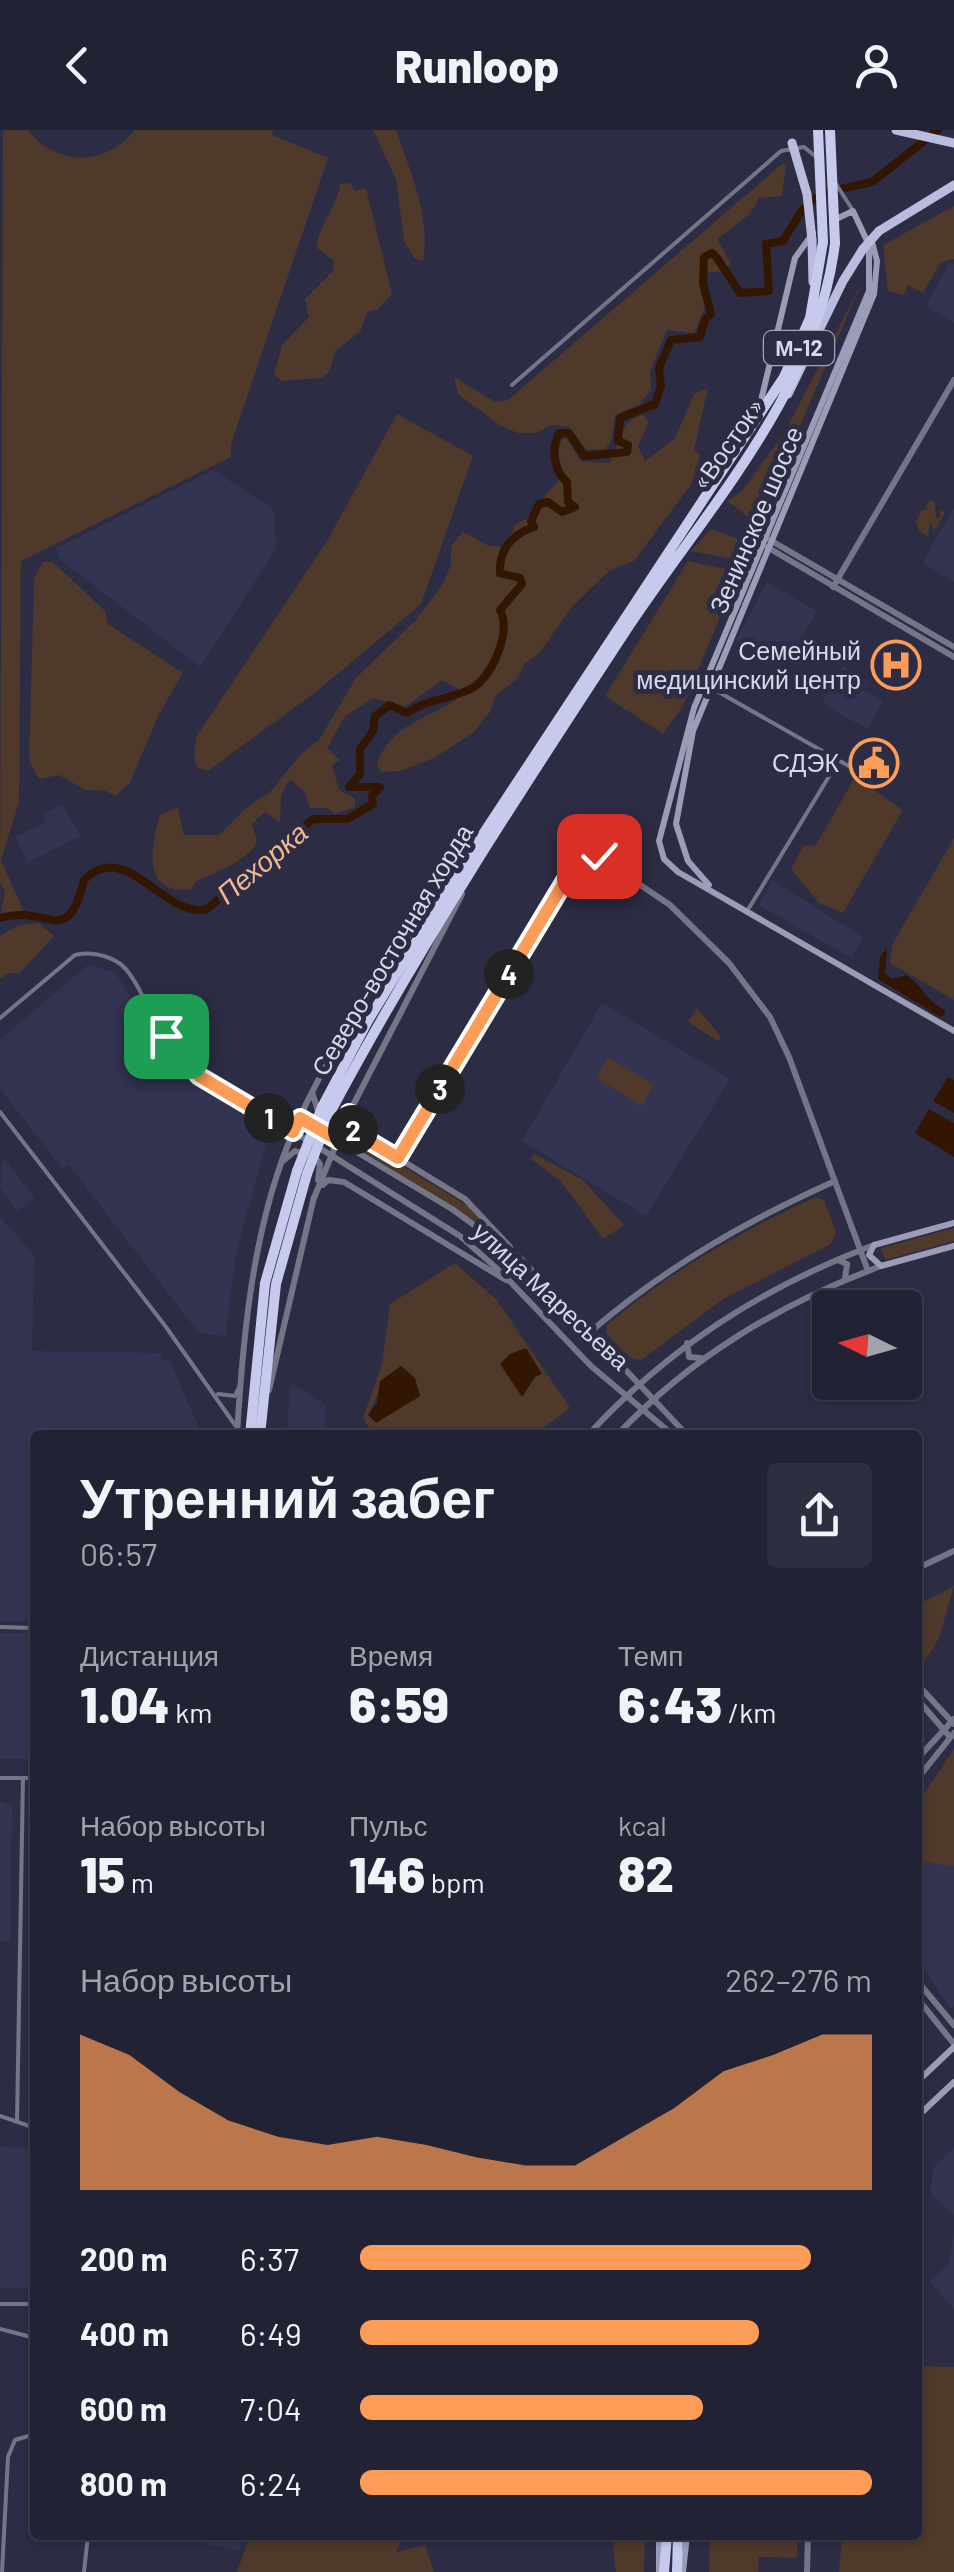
<!DOCTYPE html>
<html lang="ru">
<head>
<meta charset="utf-8">
<style>
	:root { --surface:#212234; --page:#2d2f40; --text:#f1f3f6; --muted:#a2a4ac; --line:#3e3f4f; --accent:#fd9c56 }
	body { margin:0; font-family:Barlow,sans-serif; background:var(--page); color:var(--text); height:100vh; display:flex; flex-direction:column; font-size:38px; white-space:nowrap }
	* { box-sizing:border-box; margin:0 }
	p { font-size:32px; color:var(--muted) }
	.icon { flex:none; width:55px; height:55px; fill:none; stroke:currentColor; stroke-width:2; stroke-linecap:round; stroke-linejoin:round }
	.map { position:relative; flex:1; overflow:hidden }
	.side { position:absolute; left:30px; top:1300px; width:892px; height:1110px; display:flex; flex-direction:column; background:var(--surface); border-radius:10px; box-shadow:0 2px 8px #0004,0 0 0 2px var(--line) }
	.side>* { flex:none }
	.needle { width:65px; rotate:275deg }
	.buttons { position:absolute; left:812px; top:1160px; display:grid; gap:20px }
	.buttons a { display:grid; place-items:center; width:110px; height:110px; border-radius:10px; background:var(--surface); box-shadow:0 2px 8px #0004,0 0 0 2px var(--line); font-size:50px }
	.pin { position:absolute; display:grid; place-items:center; width:85px; height:85px; color:#fff; margin:-42px; border-radius:20px; box-shadow:0 5px 15px #0006 }
	.km { position:absolute; width:50px; height:50px; margin:-25px; border-radius:50%; background:#222; color:#fff; font-size:28px; line-height:50px; text-align:center }
	.round { display:grid; place-items:center; flex:none; width:105px; height:105px; border-radius:10px; background:var(--page) }
	.head { display:flex; align-items:center; justify-content:space-between; height:170px; padding:0 50px }
	h1 { font-size:55px; font-weight:800; line-height:75px }
	.metrics { display:grid; grid-template-columns:repeat(3,1fr); gap:15px; height:170px; padding:10px 50px }
	.metrics div { display:grid; align-content:center }
	.metrics b { font-size:50px; font-weight:800 }
	.metrics small { font-size:28px; font-weight:400 }
	.metrics p { font-size:28px }
	.chart { height:280px; padding:20px 50px }
	.chart p { display:flex; justify-content:space-between }
	.chart svg { width:100%; height:180px; margin-top:10px; fill:var(--accent); opacity:.7 }
	ul { padding:0 50px; list-style:none; font-size:32px }
	li { display:grid; grid-template-columns:160px 120px 1fr; align-items:center; height:75px }
	li i { height:25px; border-radius:12px; background:var(--accent) }
	header { display:flex; justify-content:space-between; align-items:center; height:130px; padding:0 50px; background:var(--surface); font-size:45px; font-weight:800 }
	.map>svg:first-child { display:block }
</style>
</head>
<body>
<header><svg class="icon" aria-label="back" viewBox="0 0 24 24"><path d="M15 5l-7 7 7 7"/></svg>Runloop<svg class="icon" aria-label="person" viewBox="0 0 24 24"><circle cx="12" cy="8" r="4"/><path d="M4 21q1-7 8-7t8 7"/></svg></header>
<div class="map">
<svg width="954" height="2442" viewBox="0 0 954 2442">
	<rect width="100%" height="100%" fill="#2c2d45"/>
	<path fill="#333452" d="M949 134H954V193L926 176Z
		M213 340 270 377 275 384 276 419 200 537 61 430 55 419Z
		M954 378V452L922 433Z
		M767 452 817 481 784 538 736 510Z
		M843 536 868 551 863 560 883 572 867 599 822 573Z
		M62 675 81 706 28 732 15 707 46 692 43 685Z
		M773 751 863 807 851 828 759 775Z
		M88 835 115 842 169 928 200 957 269 1002 235 1129 226 1206 199 1203 68 1034 62 1038 0 959V910Z
		M602 873 730 949 646 1086 522 1011Z
		M3 1027 35 1068 17 1081 0 1058Z
		M0 1087 34 1125 32 1221 161 1223V1230L170 1231 202 1305H35V1492L0 1491Z
		M290 1253 326 1275 324 1305H287Z
		M0 1503H35V1629H0Z
		M0 1671 12 1676 10 1812 0 1811Z
		M34 1677H35V1885L29 1876Z
		M918 1730 954 1735V1877L950 1878 918 1829Z
		M0 2017 35 2018V2159L0 2158Z
		M954 2018V2085L931 2065 933 2038Z
		M954 2099V2179L930 2152 950 2131Z
		M164 2405H243L239 2421Z"/>
	<path fill="#4e392a" fill-rule="evenodd" d="M3 0H28C58 37 105 37 135 0H273L272 5 328 28 231 314V327L21 431 19 672 1 730 24 782 0 788 5 762 0 752Z
		M373 0H396C410 41 431 86 423 131L414 128 404 111 396 49Z
		M782 34H786L782 66 759 68 750 84 717 109 731 133 726 141 700 143 705 177 694 203 667 200 650 242 651 260 640 274 615 285 611 312 605 319 587 320 569 297 552 295 536 303H518L501 296 458 264 454 247 495 272 508 270Z
		M350 53 355 61 366 58 392 164 377 180 367 182 360 202 335 221 330 240 322 248 282 251 274 245 282 215 309 187 305 169 334 140 333 130 317 118C318 95 337 78 340 54Z
		M954 76V129L941 132 923 163 908 155 904 165 888 161 883 115Z
		M862 152 777 349 748 387 727 371 742 361 785 302Z
		M708 258 694 320 700 325 692 353 634 431 610 440 571 478 540 522 525 533 517 549 495 566 490 582 473 603 434 628 400 641 381 642 377 634C391 594 426 590 457 569L458 559 442 550 405 577 374 568 345 586 327 618 340 630 332 635 339 660 355 668V677L335 684 328 678H310L304 661 290 649 281 665 280 692 264 682 252 694 257 711C249 731 214 743 196 751L191 759C141 765 151 717 160 685L178 677 184 705H219L245 679 271 661 301 624 319 610 356 548 417 489 444 452 451 434V416L463 402 487 415 506 418 515 395 538 382 545 365 564 345 558 323 561 309H567L581 331 610 333C619 315 621 289 643 285L649 292 638 316 645 331 675 308 694 264Z
		M397 284 473 326 421 474 317 561 208 641 198 638 194 629 196 607 327 411Z
		M930 370 935 373 936 388H940V379L945 383 934 401 930 391 928 407 919 401 916 391 922 380 930 379 925 377Z
		M711 399 752 414 744 431 691 421Z
		M688 431 739 442 683 576 663 604 605 566Z
		M43 432H53L105 481 108 494 183 543 158 586 130 653 115 666 106 661 85 660 59 645 39 649 29 631 34 449Z
		M855 647 903 680 843 783 819 773 791 739 803 716 816 715Z
		M954 708V870L890 833 892 815Z
		M39 793 54 806 19 844 9 843 0 849V806L19 795Z
		M697 878 721 907 718 911 688 892Z
		M608 927 654 955 642 976 596 948Z
		M358 1009 468 1076 493 1102 354 1016Z
		M534 1024 583 1050 624 1095 603 1109 561 1051 531 1029Z
		M816 1067 824 1070 836 1102 831 1114 725 1168 641 1230 629 1228 606 1203 607 1195C671 1141 741 1101 816 1067Z
		M954 1098V1111L885 1130 881 1118Z
		M455 1133 497 1170 570 1278 534 1305H374L363 1288 382 1234 390 1174ZM400 1236 417 1269 368 1285 381 1258Z
		M954 1456 939 1508 919 1540 918 1467 924 1472Z
		M954 1619V1736L918 1731V1673Z
		M918 2236 954 2237V2442H839L842 2405H918Z
		M250 2405H420L401 2410 396 2422 425 2415 434 2442H237Z
		M616 2405H645L644 2442H616L613 2420Z
		M710 2405H797V2428L759 2427 758 2442H709Z"/>
	<path fill="#331601" d="M887 817 885 844 893 849 906 845C923 856 927 872 945 880V885L940 887 878 849 880 827Z
		M948 947 954 950V983L933 971Z
		M929 979 954 993V1027L915 1003Z
		M526 1218 542 1244 535 1247 522 1267 500 1234 510 1224Z
		M401 1236 415 1248 420 1266 376 1293 368 1285 377 1273 380 1251Z"/>
	<g fill="none" stroke-linecap="round" stroke-linejoin="round">
		<path stroke="#331601" stroke-width="8" d="M0 788C46 773 67 821 84 750 127 707 164 790 207 779L313 689H347L373 674 372 666 380 657H349L360 644V619L373 601 375 586 390 575 407 583C429 567 465 568 480 552 495 537 511 500 500 480L522 454 520 448 500 443C499 418 513 404 534 397L531 391 539 374 548 372 562 382 575 377 568 372 567 352C553 340 551 320 559 303H569L584 326 627 322 628 315 618 311 620 288 655 274 661 256 659 238 671 210 700 207 705 190 711 184 703 154 704 127 712 123 717 128 740 163 769 161 766 114 783 111 802 80 822 63 872 52 938 0"/>
		<path stroke="#747687" stroke-width="4" d="M836 54 852 79
			M512 255 781 21 804 17 815 26
			M708 556 854 639
			M749 778 839 630
			M0 888 75 825C88 821 107 825 119 833 136 844 150 886 164 904 202 953 241 972 293 1002
			M0 982 166 1197 235 1295
			M218 1264 235 1266 238 1259
			M0 1497 35 1498
			M0 1648H35
			M0 1986 35 1998
			M17 1991 23 1648
			M0 2174H35
			M0 2199 35 2208
			M2 2442 8 2327 15 2310 35 2304
			M84 2442 88 2405"/>
		<path stroke="#747687" stroke-width="6" d="M770 410 954 517
			M767 417 954 527
			M833 457 954 250
			M313 965 318 981 337 990 349 983 357 1003 465 1069 510 1117
			M300 988 452 1079 521 1129 687 1305
			M294 1002 460 1106 500 1141 591 1236 673 1305
			M398 1028 580 726 590 721 670 775 729 833 770 887 789 927 868 1141
			M283 1031 295 1021 315 1027 320 1034 318 1050
			M323 1055 328 1050 344 1052 506 1150
			M314 1068 349 983 462 764
			M838 1130 847 1134 845 1149
			M590 1202C666 1137 744 1092 835 1051
			M687 1213 689 1227 701 1228
			M269 1260 314 1067
			M237 1305C243 1204 253 1094 294 1000 332 914 385 836 442 762
			M588 1305C669 1217 763 1157 874 1115
			M617 1305C692 1226 780 1174 881 1136
			M918 1438 954 1421
			M918 1555 954 1594
			M918 1570 950 1607
			M918 1628 954 1589
			M918 1648 954 1603
			M918 1852 954 1895
			M918 1869 954 1914
			M807 2442 808 2405"/>
		<path stroke="#9b9db8" stroke-width="6" d="M853 81 869 115V161L694 578 659 711 664 729 678 742 954 901
			M832 91 853 81
			M759 279 795 128 813 103
			M709 755 688 731 676 694 693 601 874 164 877 131 872 112
			M954 1093 874 1115 869 1125 881 1136 954 1116
			M918 1951 954 1917
			M918 1986 954 1952
			M659 2405V2442
			M683 2442 687 2405"/>
		<path stroke="#b9bcde" stroke-width="9" d="M896 0 954 13
			M879 101 954 55
			M812 110 813 152
			M788 264 843 151 863 119"/>
		<path stroke="#c7caec" stroke-width="10" d="M322 977 369 889 464 733 784 247 810 188 823 112
			M331 981C419 816 522 659 625 502 706 379 817 263 835 113
			M250 1305 265 1153 297 1041
			M260 1305 276 1154 307 1044
			M664 2442 667 2405
			M677 2442 678 2405"/>
		<path stroke="#b9bcde" stroke-width="9" d="M792 13 807 64 812 110
			M863 119 879 101"/>
		<path stroke="#c7caec" stroke-width="10" d="M818 0 823 112
			M830 0 835 113
			M297 1041 322 977
			M307 1044 331 981"/>
	</g>
	<g fill="none" stroke-linecap="round" stroke-linejoin="round">
		<g stroke="#fff" stroke-width="20">
			<path id="route" d="M166 906 199 946 293 1002 300 988 338 1010 349 983 356 1003 398 1028 580 726 590 721 599 726"/>
		</g>
		<use href="#route" stroke="#fd9c56" stroke-width="12"/>
	</g>
	<defs>
		<g id="hospital-ring" transform="scale(2.5)"><circle r="9.5" fill="#2c2d45" stroke="#fd9c56" stroke-width="1.5"/><path d="M-5-5h3v3.5h4V-5h3V5h-3V1.5h-4V5h-3Z" fill="#fd9c56"/></g>
		<g id="civic-ring" transform="scale(2.5)"><circle r="9.5" fill="#2c2d45" stroke="#fd9c56" stroke-width="1.5"/><path d="M-.6-6.5H3V-4.5H.6V-3L4-1V1h2V6H-6V1h2V-1L-.6-3ZM-1.2 2.5V6h2.4V2.5Z" fill="#fd9c56"/></g>
	</defs>
	<g fill-rule="evenodd">
		<use href="#hospital-ring" x="896" y="535"/>
		<use href="#civic-ring" x="874" y="633"/>
	</g>
	<g text-anchor="middle" stroke-width="10" stroke-linejoin="round" paint-order="stroke">
		<rect fill="#2c2d45" stroke="#a4a5b8" stroke-width="2.5" x="764" y="201" width="70" height="34" rx="8"/>
		<g font-size="22" font-weight="bold" fill="#d7d9e9">
			<text x="799" y="226">М-12</text>
		</g>
		<g font-size="25" fill="#d7d9e9" stroke="#2c2d45">
			<text transform="translate(728 314) rotate(-55)" y="9">«Восток»</text>
			<text transform="translate(756 390) rotate(-67)" y="9">Зенинское шоссе</text>
			<text transform="translate(392 820) rotate(-59)" y="9">Северо-восточная хорда</text>
			<text transform="translate(551 1166) rotate(43)" y="9">улица Маресьева</text>
		</g>
		<g font-size="25" fill="#d7d9e9" stroke="#2c2d45" text-anchor="end">
			<text x="861" y="530">Семейный<tspan x="861" dy="29">медицинский центр</tspan></text>
			<text x="839" y="642">СДЭК</text>
		</g>
		<g font-size="28" font-style="italic" fill="#f2b78f" stroke="#2c2d45">
			<text transform="translate(262 733) rotate(-40)" y="10">Пехорка</text>
		</g>
	</g>
</svg>
<div class="buttons">
<a><svg class="needle" viewBox="-14 -14 28 28"><path d="M0-13l5 13h-10z" fill="#e53935"/><path d="M0 13l5-13h-10z" fill="#a2a4ac"/></svg></a>
</div>
<div class="pin" style="left:166px;top:906px;background:#1e9e55"><svg class="icon" aria-label="arrive" viewBox="0 0 24 24"><path d="M6 21V4h12l-3 4 3 4H6"/></svg></div>
<div class="pin" style="left:599px;top:726px;background:#d93025"><svg class="icon" aria-label="check" viewBox="0 0 24 24"><path d="M5 12l5 5 9-10"/></svg></div>
<b class="km" style="left:269px;top:988px">1</b>
<b class="km" style="left:353px;top:1000px">2</b>
<b class="km" style="left:440px;top:959px">3</b>
<b class="km" style="left:509px;top:844px">4</b>
<section class="side">
<div class="head"><div><h1>Утренний забег</h1><p>06:57</p></div><a class="round"><svg class="icon" aria-label="share" viewBox="0 0 24 24"><path d="M12 15V3M7 8l5-5 5 5M5 13v7h14v-7"/></svg></a></div>
<div class="metrics">
<div><p>Дистанция</p><b>1.04<small> km</small></b></div>
<div><p>Время</p><b>6:59</b></div>
<div><p>Темп</p><b>6:43<small> /km</small></b></div>
</div>
<div class="metrics">
<div><p>Набор высоты</p><b>15<small> m</small></b></div>
<div><p>Пульс</p><b>146<small> bpm</small></b></div>
<div><p>kcal</p><b>82</b></div>
</div>
<div class="chart"><p><span>Набор высоты</span>262–276 m</p>
<svg viewBox="0 0 160 44" preserveAspectRatio="none"><path d="M0 44V6L10 11L20 20L30 27L40 31L50 33L60 31L70 33L80 36L90 38L100 38L110 31L120 24L130 15L140 11L150 6L160 6V44z"/></svg>
</div>
<ul>
<li><b>200 m</b>6:37<i style="width:88%"></i></li>
<li><b>400 m</b>6:49<i style="width:78%"></i></li>
<li><b>600 m</b>7:04<i style="width:67%"></i></li>
<li><b>800 m</b>6:24<i style="width:100%"></i></li>
</ul>
</section>
</div>
</body>
</html>
